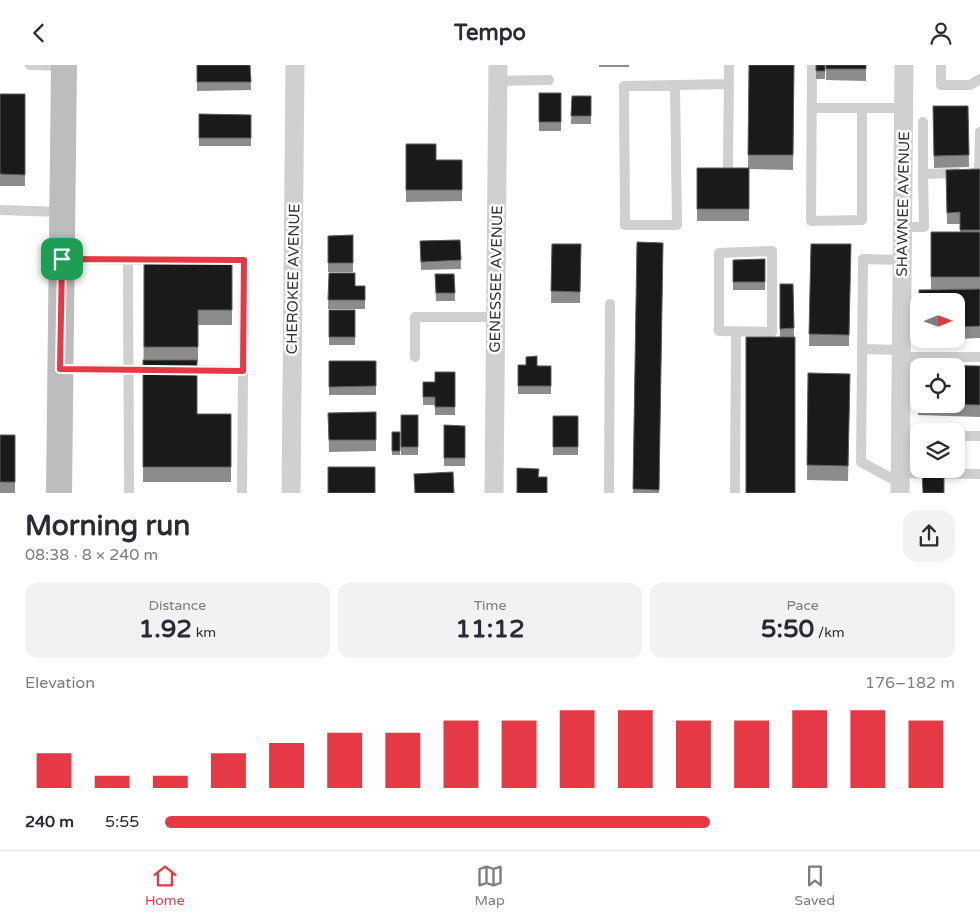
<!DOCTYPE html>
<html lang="en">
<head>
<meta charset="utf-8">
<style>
	:root { --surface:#fff; --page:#f2f2f3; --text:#2b2b33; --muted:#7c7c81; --line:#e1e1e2; --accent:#e63946 }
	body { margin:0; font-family:"Varela Round",sans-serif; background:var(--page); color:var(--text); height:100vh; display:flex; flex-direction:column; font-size:19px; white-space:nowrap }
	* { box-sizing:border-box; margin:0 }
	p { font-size:16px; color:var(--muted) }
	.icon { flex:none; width:28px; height:28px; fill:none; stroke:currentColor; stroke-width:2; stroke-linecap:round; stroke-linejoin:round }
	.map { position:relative; height:428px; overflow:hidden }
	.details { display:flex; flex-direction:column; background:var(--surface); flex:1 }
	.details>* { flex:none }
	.needle { width:32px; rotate:89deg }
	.buttons { position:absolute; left:910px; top:228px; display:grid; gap:10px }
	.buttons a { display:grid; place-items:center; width:55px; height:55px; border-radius:10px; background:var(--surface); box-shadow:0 2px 8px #0003; font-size:25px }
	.pin { position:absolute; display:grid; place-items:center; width:42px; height:42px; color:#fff; margin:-21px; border-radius:10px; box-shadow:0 2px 8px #0006 }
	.round { display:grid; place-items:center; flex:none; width:52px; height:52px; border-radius:15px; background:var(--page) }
	.summary { display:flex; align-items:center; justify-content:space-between; height:85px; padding:0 25px }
	h1 { font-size:28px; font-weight:700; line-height:38px }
	.stats { display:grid; grid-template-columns:repeat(3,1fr); gap:8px; height:85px; padding:5px 25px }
	.stats div { display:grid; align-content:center; border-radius:12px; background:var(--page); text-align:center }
	.stats b { font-size:25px; font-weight:700 }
	.stats small { font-size:14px; font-weight:400 }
	.stats p { font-size:14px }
	.chart { height:140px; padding:10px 25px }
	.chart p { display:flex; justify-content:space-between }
	.chart svg { width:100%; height:90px; margin-top:5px; stroke:var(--accent); stroke-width:6 }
	ul { padding:0 25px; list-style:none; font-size:16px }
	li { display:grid; grid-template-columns:80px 60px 1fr; align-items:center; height:38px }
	li i { height:12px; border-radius:6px; background:var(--accent) }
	header { display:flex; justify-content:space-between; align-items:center; height:65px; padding:0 25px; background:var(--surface); font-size:22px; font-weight:700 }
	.tab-bar { display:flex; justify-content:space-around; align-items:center; height:70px; border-top:1px solid var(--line); background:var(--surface); font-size:14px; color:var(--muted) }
	.tab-bar a { display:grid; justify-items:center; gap:2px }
	.tab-bar .on { color:var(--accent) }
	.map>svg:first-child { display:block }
</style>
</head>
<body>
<header><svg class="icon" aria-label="back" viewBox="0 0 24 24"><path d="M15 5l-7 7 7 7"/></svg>Tempo<svg class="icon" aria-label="person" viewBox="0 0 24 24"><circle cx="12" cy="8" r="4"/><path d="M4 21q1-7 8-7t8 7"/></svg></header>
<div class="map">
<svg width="980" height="428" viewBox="0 0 980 428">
	<rect width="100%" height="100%" fill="#fff"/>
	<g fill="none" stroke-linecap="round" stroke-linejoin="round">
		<path stroke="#d0d0d0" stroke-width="10" d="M30 0 64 1
			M812 0 811 156 862 155V43H904
			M941 0V20H970L980 14
			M498 16 549 15
			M675 20 677 160H625L624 21 728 19
			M812 43H862
			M923 57V109
			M728 107 729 0
			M972 108H979L980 67
			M0 145 61 147
			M903 162H924L923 109 957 108
			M772 186V267L719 266V188Z
			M63 194 158 195
			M128 195 129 428
			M220 195H244L242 428
			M862 284 901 285
			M415 292V252H496
			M901 292H980
			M62 304 157 305
			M184 305 243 306
			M900 371H919
			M956 371H980
			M900 408 980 409
			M900 418 861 397 863 194 902 195
			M609 428 610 239
			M735 428 736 267"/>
		<path stroke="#d0d0d0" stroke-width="19" d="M291 428 295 0
			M494 428 498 0
			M900 428 904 0"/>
		<path stroke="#bdbdbd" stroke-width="26" d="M59 428 64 0"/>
	</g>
	<path fill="#8c8c8c" d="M197 0H250L251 25 197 26Z
		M599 0H629V2H599Z
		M749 0H794L793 105 749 104V156H697V103H748Z
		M816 0H825V14H816Z
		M826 0H866V16L826 15Z
		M539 28H561V66H539Z
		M0 29H25V121H0Z
		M572 31H591V59H571Z
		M933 41H968L969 102 934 103Z
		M199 49 251 50V81H199Z
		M406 79 436 95H462V136L406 137Z
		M980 104V224H931V167H960V159H947L946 105Z
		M353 170V207H328V171Z
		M460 175 461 204 421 205 420 176Z
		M637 177 663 178 659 428H633Z
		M552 179H581L580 238H551Z
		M811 179H851L849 281H809Z
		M144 194 232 195V260H198V297H197V349H231V417H143Z
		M765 194V225H733V195Z
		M329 208 355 221H365V244H328Z
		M435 209H454L455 236H436Z
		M780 219H793L794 272H780Z
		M980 224V273L956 274V236Z
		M329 245H355V280H329Z
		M329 296H376V330H329Z
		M518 300 551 301V329H518Z
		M980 301V352L918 350 919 310V339H956Z
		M455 307V350H435V340H423V317H435Z
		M808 308 850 309 848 416 807 415Z
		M376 347V386L329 387 328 348Z
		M401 350H418V390H401Z
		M553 351H578V390H553Z
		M444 360 465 361V401H444Z
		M392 367H400V390H392Z
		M0 370H15V428H0Z"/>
	<path fill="#1a1a1a" stroke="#5f5f5f" d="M197 0H250L251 17H197Z
		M749 0H794L793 90H748Z
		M816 0H825V6H816Z
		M826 0H866V4H826Z
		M539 28H561V57H539Z
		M0 29H25V110L0 109Z
		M572 31H591V51H571Z
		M933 41H968L969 90 934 91Z
		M199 49 251 50V73H199Z
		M406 79H436V95H462V125H406Z
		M697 103H749V144H697Z
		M980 104V165H960V147L947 148 946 105Z
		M931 167H980V212H931Z
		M353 170V198H328V171Z
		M460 175 461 195 421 197 420 176Z
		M637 177 663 178 659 425 633 424Z
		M552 179H581L580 227 551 226Z
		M811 179H851L849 270 809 269Z
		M144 194 232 195V245H198V282H144Z
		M765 194V217H733V195Z
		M329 208H355V221H365V235H328Z
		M435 209H454L455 228H436Z
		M780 219H793L794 263 780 264Z
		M980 224V261L956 262V236H919V225Z
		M329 245H355V272H329Z
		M746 272H795V428H746Z
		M537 291V301H551V321H518V300H526V292Z
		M143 295H197V349H231V402H143Z
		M329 296H376V321L329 322Z
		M919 300 980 301V340L939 339H956V301H919Z
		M435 307H455V342H435V332H423V317H435Z
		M808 308 850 309 848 401 807 400Z
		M919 310V338H918Z
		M376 347V375H329L328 348Z
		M401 350H418V382H401Z
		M553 351H578V382H553Z
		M444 360 465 361V393H444Z
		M392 367H400V386H392Z
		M0 370H15V417H0Z
		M328 402H375V428H328Z
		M517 403 539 404 538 412H547V428H517Z
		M922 406H944V428H923Z
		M453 407 454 428H415L414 409Z"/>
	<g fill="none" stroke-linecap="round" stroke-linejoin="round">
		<g stroke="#fff" stroke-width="10">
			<path id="route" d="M62 194 244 195 243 306 60 304Z"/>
		</g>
		<use href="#route" stroke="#e63946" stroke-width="6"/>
	</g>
	<g text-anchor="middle" stroke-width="5" stroke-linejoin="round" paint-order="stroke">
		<g font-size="15" fill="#333" stroke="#fff">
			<text transform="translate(903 139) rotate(-89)" y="5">SHAWNEE AVENUE</text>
			<text transform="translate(293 214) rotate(-89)" y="5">CHEROKEE AVENUE</text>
			<text transform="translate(496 214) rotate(-89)" y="5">GENESSEE AVENUE</text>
		</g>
	</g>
</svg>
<div class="buttons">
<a><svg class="needle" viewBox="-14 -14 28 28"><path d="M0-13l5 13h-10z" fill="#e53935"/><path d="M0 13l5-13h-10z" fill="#7c7c81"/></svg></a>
<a><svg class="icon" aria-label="locate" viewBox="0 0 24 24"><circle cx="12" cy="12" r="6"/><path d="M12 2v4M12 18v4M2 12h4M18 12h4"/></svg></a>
<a><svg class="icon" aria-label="layers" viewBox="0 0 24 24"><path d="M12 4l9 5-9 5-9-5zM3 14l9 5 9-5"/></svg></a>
</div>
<div class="pin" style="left:62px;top:194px;background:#1e9e55"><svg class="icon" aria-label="arrive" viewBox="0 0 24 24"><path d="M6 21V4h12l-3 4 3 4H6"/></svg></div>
</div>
<section class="details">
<div class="summary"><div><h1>Morning run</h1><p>08:38 · 8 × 240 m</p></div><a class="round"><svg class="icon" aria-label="share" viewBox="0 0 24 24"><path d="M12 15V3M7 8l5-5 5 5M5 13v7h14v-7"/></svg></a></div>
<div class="stats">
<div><p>Distance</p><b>1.92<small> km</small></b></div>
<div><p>Time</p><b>11:12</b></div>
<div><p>Pace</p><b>5:50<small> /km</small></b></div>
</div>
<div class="chart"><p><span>Elevation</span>176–182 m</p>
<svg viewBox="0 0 160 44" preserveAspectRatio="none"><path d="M5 44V27M15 44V38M25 44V38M35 44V27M45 44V22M55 44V17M65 44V17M75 44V11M85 44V11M95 44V6M105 44V6M115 44V11M125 44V11M135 44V6M145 44V6M155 44V11"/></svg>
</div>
<ul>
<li><b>240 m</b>5:55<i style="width:69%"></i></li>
</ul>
</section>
<nav class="tab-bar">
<a class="on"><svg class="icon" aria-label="home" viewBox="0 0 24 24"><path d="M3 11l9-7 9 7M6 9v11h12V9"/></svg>Home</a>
<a><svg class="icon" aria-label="map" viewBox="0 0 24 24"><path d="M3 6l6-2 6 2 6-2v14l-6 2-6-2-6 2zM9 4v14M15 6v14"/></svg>Map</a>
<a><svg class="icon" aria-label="saved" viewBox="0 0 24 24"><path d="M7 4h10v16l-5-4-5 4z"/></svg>Saved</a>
</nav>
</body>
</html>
